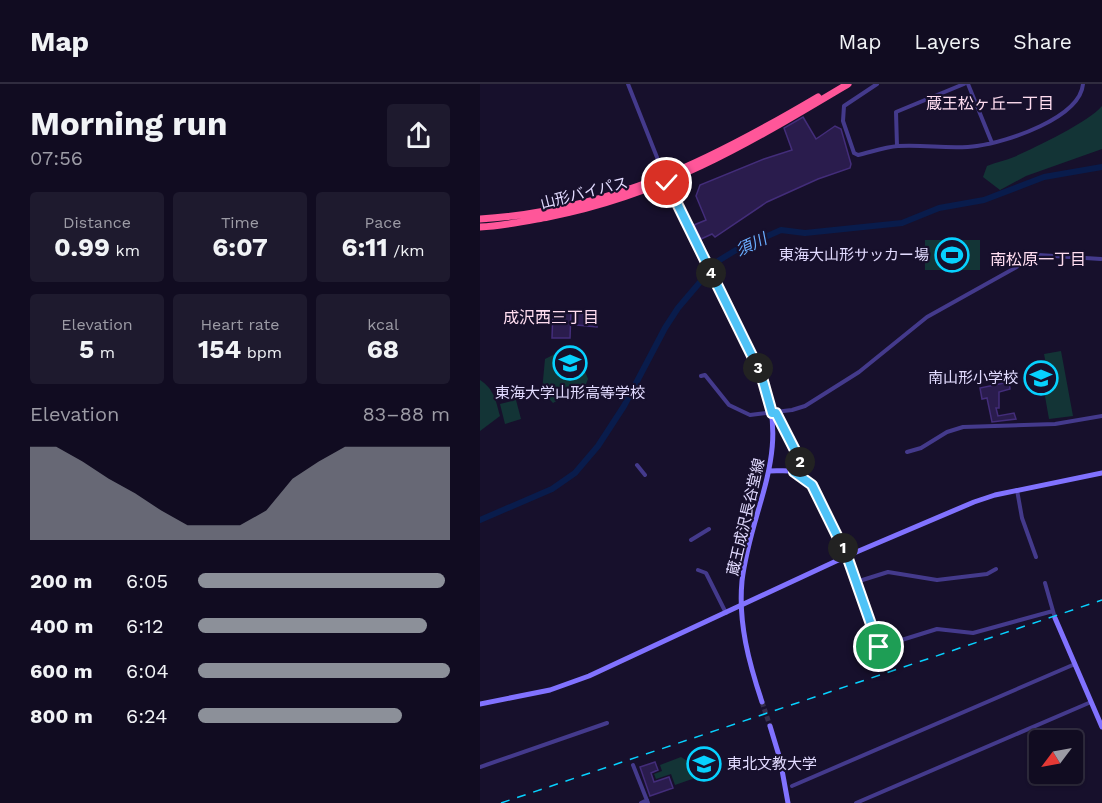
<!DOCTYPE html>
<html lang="en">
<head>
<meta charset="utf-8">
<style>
	:root { --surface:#110c21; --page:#1e1a2e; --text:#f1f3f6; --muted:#9c9ba5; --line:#302c3f; --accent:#8c9099 }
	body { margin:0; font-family:"Work Sans","Noto Sans JP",sans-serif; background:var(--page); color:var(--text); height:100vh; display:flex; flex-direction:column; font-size:22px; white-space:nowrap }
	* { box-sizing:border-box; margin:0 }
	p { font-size:20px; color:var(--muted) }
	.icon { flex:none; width:33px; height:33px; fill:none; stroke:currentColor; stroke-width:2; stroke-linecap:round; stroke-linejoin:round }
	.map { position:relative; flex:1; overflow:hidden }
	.sheet { display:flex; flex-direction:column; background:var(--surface); width:480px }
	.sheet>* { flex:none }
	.needle { width:39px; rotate:238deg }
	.tools { position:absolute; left:549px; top:646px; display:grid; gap:12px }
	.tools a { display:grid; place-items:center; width:54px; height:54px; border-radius:6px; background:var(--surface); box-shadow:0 2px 4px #0004,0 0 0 2px var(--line); font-size:30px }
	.pin { position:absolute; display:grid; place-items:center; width:51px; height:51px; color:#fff; margin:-26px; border:3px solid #fff; border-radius:50%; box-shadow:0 2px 6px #0007 }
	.km { position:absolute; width:30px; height:30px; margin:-15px; border-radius:50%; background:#222; color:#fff; font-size:16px; line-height:30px; text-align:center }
	.round { display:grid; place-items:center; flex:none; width:63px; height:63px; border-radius:6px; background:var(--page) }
	.headline { display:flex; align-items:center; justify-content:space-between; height:102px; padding:0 30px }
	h1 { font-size:33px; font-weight:700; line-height:45px }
	.metrics { display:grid; grid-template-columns:repeat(3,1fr); gap:9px; height:102px; padding:6px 30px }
	.metrics div { display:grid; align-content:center; border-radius:6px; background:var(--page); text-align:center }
	.metrics b { font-size:26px; font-weight:700 }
	.metrics small { font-size:16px; font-weight:400 }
	.metrics p { font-size:16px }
	.chart { height:168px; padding:12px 30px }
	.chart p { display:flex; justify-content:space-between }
	.chart svg { width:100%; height:108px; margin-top:6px; fill:var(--accent); opacity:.7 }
	ul { padding:0 30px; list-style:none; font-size:20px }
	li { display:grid; grid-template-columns:96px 72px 1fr; align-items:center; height:45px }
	li i { height:15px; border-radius:8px; background:var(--accent) }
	header { display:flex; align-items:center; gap:36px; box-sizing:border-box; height:84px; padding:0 30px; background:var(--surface); border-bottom:2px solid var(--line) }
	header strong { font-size:28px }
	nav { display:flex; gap:33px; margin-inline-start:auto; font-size:21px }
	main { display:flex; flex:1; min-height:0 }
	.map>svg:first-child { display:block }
</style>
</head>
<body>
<header>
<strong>Map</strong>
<nav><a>Map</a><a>Layers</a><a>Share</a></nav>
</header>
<main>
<section class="sheet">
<div class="headline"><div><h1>Morning run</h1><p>07:56</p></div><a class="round"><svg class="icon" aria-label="share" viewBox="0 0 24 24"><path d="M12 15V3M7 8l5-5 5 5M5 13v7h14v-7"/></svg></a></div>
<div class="metrics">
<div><p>Distance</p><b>0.99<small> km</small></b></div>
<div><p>Time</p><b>6:07</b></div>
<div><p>Pace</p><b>6:11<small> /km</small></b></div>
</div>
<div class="metrics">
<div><p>Elevation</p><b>5<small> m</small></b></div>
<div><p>Heart rate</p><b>154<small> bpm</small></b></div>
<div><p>kcal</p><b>68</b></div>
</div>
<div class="chart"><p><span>Elevation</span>83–88 m</p>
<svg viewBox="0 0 160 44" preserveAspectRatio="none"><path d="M0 44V6L10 6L20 12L30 19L40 25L50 32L60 38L70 38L80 38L90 32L100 19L110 12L120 6L130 6L140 6L150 6L160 6V44z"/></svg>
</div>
<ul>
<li><b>200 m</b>6:05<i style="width:98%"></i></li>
<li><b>400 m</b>6:12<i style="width:91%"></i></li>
<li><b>600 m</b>6:04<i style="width:100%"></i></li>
<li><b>800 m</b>6:24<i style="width:81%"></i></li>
</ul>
</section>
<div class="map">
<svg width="622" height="719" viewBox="0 0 622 719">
	<rect width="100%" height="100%" fill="#17102c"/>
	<path fill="#133436" d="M622 22V65L546 92 520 106 503 93 507 82C516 78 525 77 534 73 554 64 609 38 622 22Z
		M445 156H500V186H445Z
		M91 262 96 264 108 295 106 300 73 319 62 307 65 275Z
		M581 267 593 332 569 335 563 301 568 290 564 270Z
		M0 296C14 305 16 317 20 332L0 347Z
		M36 316 41 335 25 340 20 320Z
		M201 673 209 678 215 694 195 701 191 690 176 695 174 690 182 687 180 681Z"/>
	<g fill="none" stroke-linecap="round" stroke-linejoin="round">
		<path stroke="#091c4c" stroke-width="6" d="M0 436 72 405 95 389 118 362 144 322 185 244 198 224 238 177 256 166 301 146 325 149 422 139 459 124 504 116 564 93 622 83"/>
	</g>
	<path fill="#2a1c4d" stroke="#432d7a" stroke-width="1.5" d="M323 33 336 55 355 42 361 45 371 80 370 84 338 95 287 118 235 153 232 150 221 155 214 141 226 136 216 112 220 101 284 75 312 66 304 44Z
		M73 227H91L90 254H72Z
		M97 229 117 231V243L97 241Z
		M529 298 530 305 519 308V324H516L518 332 534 329 536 335 512 338 507 314 502 315 500 304Z
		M175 678 178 686 171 689 174 698 189 693 193 704 170 712 160 683Z"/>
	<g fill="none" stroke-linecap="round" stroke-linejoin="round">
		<path stroke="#352e4c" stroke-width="4" stroke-dasharray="4 2" stroke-linecap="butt" d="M213 163 223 159"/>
		<path stroke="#352e4c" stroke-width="5" stroke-dasharray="5 2.5" stroke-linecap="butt" d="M282 618 290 642"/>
		<path stroke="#443a8c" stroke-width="4" d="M148 0 184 91
			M397 0 364 22 363 37 374 69 378 71C391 68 405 63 418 62 445 60 471 66 497 62 527 58 600 34 603 0
			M488 0 512 59
			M417 62 416 28 484 0
			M221 292 225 291 249 321 270 331 312 326 325 322 379 288 447 233 558 171 621 175
			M427 368 441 364 467 348 483 343 575 340 622 332
			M157 381 165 391
			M537 406 542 434 556 473
			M211 456 229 445
			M218 486 226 489 246 529
			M376 498 408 488 457 496 507 490 516 485
			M565 499 575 534
			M399 563 457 545 493 549 573 527
			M153 681 168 719
			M0 683 127 639
			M312 702 595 580
			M161 719 167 716
			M376 719 611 618"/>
		<path stroke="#8172ff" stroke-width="5" d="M186 95 281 290C313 369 271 421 262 497 258 539 269 579 282 618
			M296 329 320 377 318 385 313 388
			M290 387C301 387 312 385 321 391 349 409 387 528 399 563
			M575 534 622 643
			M0 620 70 606 109 592 367 472 494 418 515 411 622 389
			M290 642 300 675 308 719"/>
		<path stroke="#ff5699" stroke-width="7" d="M0 135C130 127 228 78 338 13
			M0 143C23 142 46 137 68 133 183 111 269 59 368 0"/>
		<path stroke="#07d1ff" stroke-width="1.5" stroke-dasharray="9 8" stroke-linecap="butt" d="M21 719 622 516"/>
	</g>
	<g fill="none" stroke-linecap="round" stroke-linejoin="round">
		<g stroke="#fff" stroke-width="12">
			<path id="route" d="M187 99 281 290 292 329H296L319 374 320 381 314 388 332 401 367 472 399 563"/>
		</g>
		<use href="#route" stroke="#4fc3f7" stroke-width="8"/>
	</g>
	<defs>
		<g id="stadium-ring" transform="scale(1.725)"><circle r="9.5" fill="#17102c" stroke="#07d1ff" stroke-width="1.5"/><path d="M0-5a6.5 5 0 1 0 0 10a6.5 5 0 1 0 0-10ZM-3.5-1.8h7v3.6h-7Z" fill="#07d1ff"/></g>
		<g id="school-ring" transform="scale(1.725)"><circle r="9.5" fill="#17102c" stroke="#07d1ff" stroke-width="1.5"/><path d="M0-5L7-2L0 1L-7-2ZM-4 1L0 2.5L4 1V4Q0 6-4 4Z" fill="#07d1ff"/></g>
	</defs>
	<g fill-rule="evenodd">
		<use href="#stadium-ring" x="472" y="171"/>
		<use href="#school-ring" x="90" y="279"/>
		<use href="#school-ring" x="561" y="294"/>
		<use href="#school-ring" x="224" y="680"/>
	</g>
	<g text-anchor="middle" stroke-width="4.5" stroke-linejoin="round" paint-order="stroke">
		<g font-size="15" fill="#e2dbff" stroke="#17102c">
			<text transform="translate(104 109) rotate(-14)" y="5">山形バイパス</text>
			<text transform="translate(266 433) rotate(-77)" y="5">蔵王成沢長谷堂線</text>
		</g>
		<g font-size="15" fill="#e2dbff" stroke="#17102c" text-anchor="end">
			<text x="449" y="176">東海大山形サッカー場</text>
			<text x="538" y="299">南山形小学校</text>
			<text x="90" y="314" text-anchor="middle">東海大学山形高等学校</text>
			<text x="247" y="685" text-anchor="start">東北文教大学</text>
		</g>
		<g font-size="16" fill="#ffddf0" stroke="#17102c">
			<text x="510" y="25">蔵王松ヶ丘一丁目</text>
			<text x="558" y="181">南松原一丁目</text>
			<text x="71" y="239">成沢西三丁目</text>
		</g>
		<g font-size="16" font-style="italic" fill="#69adff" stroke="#17102c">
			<text transform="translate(271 160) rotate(-25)" y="6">須川</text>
		</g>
	</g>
</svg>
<div class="tools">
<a><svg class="needle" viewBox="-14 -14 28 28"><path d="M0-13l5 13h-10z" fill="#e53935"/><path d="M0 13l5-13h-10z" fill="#9c9ba5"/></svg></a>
</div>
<div class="pin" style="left:399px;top:563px;background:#1e9e55"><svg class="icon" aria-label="arrive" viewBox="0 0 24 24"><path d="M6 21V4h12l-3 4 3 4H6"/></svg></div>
<div class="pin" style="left:187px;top:99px;background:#d93025"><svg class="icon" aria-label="check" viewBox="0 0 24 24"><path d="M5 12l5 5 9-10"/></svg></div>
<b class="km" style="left:363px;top:464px">1</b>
<b class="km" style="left:320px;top:378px">2</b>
<b class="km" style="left:278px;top:284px">3</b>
<b class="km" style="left:231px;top:189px">4</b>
</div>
</main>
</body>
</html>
